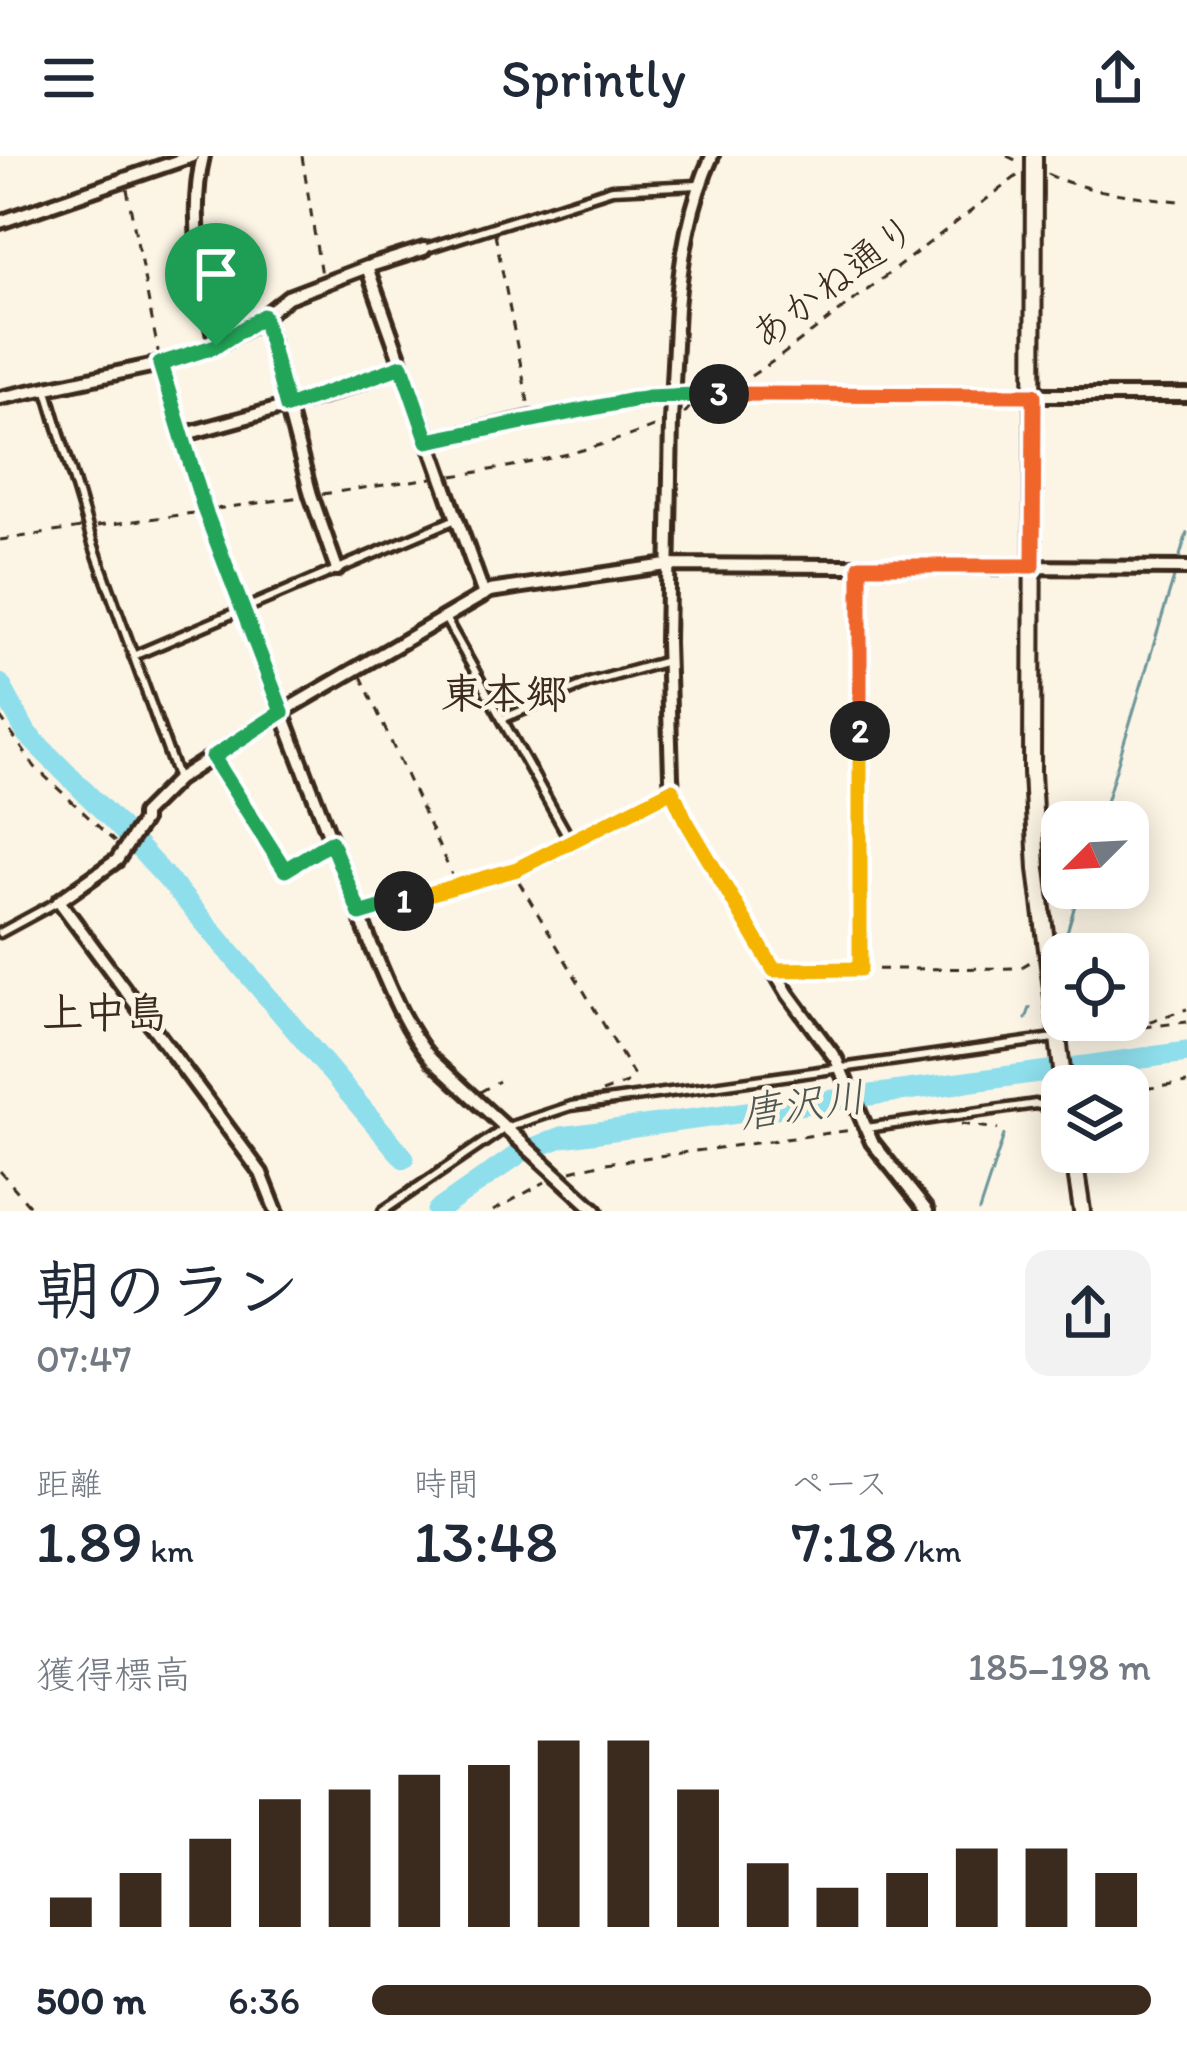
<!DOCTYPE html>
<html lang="ja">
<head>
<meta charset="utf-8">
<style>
	:root { --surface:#fff; --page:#f2f2f3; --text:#1f2937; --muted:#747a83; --accent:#3b2a1e }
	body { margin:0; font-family:Itim,"Klee One",sans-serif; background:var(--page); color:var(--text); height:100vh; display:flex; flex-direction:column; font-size:45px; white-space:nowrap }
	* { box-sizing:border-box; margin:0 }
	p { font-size:39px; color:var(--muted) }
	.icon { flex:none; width:66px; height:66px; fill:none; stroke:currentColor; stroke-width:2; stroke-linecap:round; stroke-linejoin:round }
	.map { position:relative; height:1055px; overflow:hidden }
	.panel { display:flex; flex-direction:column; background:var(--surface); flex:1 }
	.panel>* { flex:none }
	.needle { width:78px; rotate:246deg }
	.buttons { position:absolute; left:1041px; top:645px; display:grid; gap:24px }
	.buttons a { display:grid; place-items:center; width:108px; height:108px; border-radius:24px; background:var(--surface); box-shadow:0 6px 30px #0003; font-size:60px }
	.pin { position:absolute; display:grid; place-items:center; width:102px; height:102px; color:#fff; margin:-123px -51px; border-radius:50% 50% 50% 0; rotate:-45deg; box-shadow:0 0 12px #0007 }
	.pin .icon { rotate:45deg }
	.km { position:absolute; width:60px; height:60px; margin:-30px; border-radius:50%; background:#222; color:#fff; font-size:33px; line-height:60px; text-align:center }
	.round { display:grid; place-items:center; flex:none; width:126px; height:126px; border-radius:24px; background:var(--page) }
	.headline { display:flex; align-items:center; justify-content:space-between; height:204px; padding:0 36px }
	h1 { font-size:66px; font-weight:600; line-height:90px }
	.stats { display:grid; grid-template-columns:repeat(3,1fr); gap:18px; height:204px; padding:12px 36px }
	.stats div { display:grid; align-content:center }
	.stats b { font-size:60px; font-weight:600 }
	.stats small { font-size:33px; font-weight:400 }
	.stats p { font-size:33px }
	.chart { height:336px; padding:24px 36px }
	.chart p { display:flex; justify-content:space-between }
	.chart svg { width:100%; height:216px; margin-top:12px; stroke:var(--accent); stroke-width:6 }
	ul { padding:0 36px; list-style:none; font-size:39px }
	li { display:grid; grid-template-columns:192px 144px 1fr; align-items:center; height:90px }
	li i { height:30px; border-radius:15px; background:var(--accent) }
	header { display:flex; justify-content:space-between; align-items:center; height:156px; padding:0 36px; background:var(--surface); font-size:54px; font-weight:600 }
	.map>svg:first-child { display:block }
</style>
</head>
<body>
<header><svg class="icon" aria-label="menu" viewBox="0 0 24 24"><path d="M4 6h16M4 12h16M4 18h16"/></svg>Sprintly<svg class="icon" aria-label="share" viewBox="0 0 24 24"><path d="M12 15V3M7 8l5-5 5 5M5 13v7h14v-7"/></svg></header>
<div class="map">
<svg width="1187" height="1055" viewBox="0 0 1187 1055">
	<rect width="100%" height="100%" fill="#fcf5e5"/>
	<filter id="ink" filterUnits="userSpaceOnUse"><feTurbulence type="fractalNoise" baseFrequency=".00833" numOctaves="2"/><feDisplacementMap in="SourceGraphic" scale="24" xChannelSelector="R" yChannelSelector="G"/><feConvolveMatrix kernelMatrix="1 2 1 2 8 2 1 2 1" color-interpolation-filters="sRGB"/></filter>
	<g filter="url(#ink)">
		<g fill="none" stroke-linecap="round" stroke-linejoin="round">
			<path stroke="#6d969a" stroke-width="3" d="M1179 403 1187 377
				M1100 666 1175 418
				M1062 793 1080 732
				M1026 863 1030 852
				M979 1055 1004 979"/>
			<path stroke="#8edeec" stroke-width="21" d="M0 528 27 578 117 668 172 728 404 1002
				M437 1055 520 997 562 981 1187 896"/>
			<g stroke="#3b2a1e" stroke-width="15">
				<path id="service" d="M424 93 612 33 698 29
					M47 235 92 385 178 623
					M532 262 665 239 1030 238
					M445 462 570 684
					M133 500 456 363
					M502 563 588 527 667 505
					M213 601 285 714 331 685
					M0 777 59 745
					M866 972 1036 948 1062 955
					M383 1055 505 972 571 950 1054 882"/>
			</g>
			<g stroke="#3b2a1e" stroke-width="20">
				<path id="minor" d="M203 0C188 62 203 129 216 190
					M712 0C690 47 682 100 677 151L671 265 667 486 671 621 672 634 685 663 788 838 836 903 872 986 927 1055
					M0 66 192 0
					M367 111 484 439
					M263 160 311 339 337 413
					M160 208 205 355 372 791C389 831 404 871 432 904L596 1055
					M1034 239H1187
					M0 242 160 208 216 190 254 168 288 141 367 111 424 93
					M182 279 324 240 402 210
					M428 285 532 262
					M360 758 517 713 672 634
					M276 1055 261 1017 59 745 117 704 143 665V658L178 623 282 556 490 435 667 409 1187 412"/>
			</g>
			<g stroke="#3b2a1e" stroke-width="22">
				<path id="tertiary" d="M1034 0 1032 616 1037 713 1064 930
					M1073 996 1082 1055"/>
			</g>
			<path stroke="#3b2a1e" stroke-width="3" stroke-dasharray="9 9" stroke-linecap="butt" d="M302 0 321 119
				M1007 0 1022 7
				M1047 18C1090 38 1141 40 1187 46
				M127 33 159 200
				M495 78 529 251
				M736 230 778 202 1021 17
				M684 258 689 252 701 249
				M453 320C527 309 588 296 659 269
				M322 338 432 322
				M215 353 301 341
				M97 370 194 357
				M0 384 81 372
				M361 520 452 719
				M0 561 35 611 115 686
				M519 726 633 918 629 926 602 936
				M860 813V419
				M788 814 1020 812 1030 806
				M1096 864 1142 868 1187 853
				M1072 879 1187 866
				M1128 935 1187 927
				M480 936 499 925
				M961 968 998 973
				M0 1015 34 1055
				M571 1015 599 1008 852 974
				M493 1055 545 1026"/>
			<use href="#service" stroke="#fcf5e5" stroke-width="6"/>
			<use href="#minor" stroke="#fcf5e5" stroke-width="10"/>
			<use href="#tertiary" stroke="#fcf5e5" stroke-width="14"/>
		</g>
	</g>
	<g fill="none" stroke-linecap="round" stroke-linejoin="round" filter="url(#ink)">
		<g stroke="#fff" stroke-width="24">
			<path id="split-1" d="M216 190 160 208 205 355 282 556 213 601 285 714 331 686 360 758 404 745"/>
		</g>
		<g stroke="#fff" stroke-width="24">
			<path id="split-2" d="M404 745 517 713 672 634 685 663 774 814 860 813V575"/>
		</g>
		<g stroke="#fff" stroke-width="24">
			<path id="split-3" d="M719 238 1034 239 1033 410H860V575"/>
		</g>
		<g stroke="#fff" stroke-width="24">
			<path id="split-4" d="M216 190 263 160 287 251 402 210 428 285 648 241 719 238"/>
		</g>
		<use href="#split-1" stroke="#22a559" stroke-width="15"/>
		<use href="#split-2" stroke="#f5b400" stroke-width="15"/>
		<use href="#split-3" stroke="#f0652b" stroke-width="15"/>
		<use href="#split-4" stroke="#22a559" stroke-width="15"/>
	</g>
	<g text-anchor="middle" stroke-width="9" stroke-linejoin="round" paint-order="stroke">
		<g font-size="39" fill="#3b2a1e" stroke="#fcf5e5">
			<text transform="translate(833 125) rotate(-37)" y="14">あかね通り</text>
		</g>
		<g font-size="42" font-weight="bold" fill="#3b2a1e" stroke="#fcf5e5">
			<text x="504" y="552">東本郷</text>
			<text x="105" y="871">上中島</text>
		</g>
		<g font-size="42" font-style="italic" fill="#505752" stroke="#fcf5e5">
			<text transform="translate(802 948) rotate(-8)" y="15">唐沢川</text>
		</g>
	</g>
</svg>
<div class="buttons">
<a><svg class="needle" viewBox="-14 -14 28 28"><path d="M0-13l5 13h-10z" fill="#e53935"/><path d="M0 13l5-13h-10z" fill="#747a83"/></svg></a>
<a><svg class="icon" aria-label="locate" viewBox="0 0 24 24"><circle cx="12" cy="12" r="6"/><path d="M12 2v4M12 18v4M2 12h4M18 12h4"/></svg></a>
<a><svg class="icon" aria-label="layers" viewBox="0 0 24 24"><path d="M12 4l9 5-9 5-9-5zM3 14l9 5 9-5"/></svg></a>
</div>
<div class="pin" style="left:216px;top:190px;background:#1e9e55"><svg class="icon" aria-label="arrive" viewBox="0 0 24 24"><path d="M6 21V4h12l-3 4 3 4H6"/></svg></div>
<b class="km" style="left:404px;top:745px">1</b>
<b class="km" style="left:860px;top:575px">2</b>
<b class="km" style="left:719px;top:238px">3</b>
</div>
<section class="panel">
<div class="headline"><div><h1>朝のラン</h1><p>07:47</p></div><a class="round"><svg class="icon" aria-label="share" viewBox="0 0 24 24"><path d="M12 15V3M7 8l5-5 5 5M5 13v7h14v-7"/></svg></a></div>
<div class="stats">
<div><p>距離</p><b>1.89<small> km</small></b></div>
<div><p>時間</p><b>13:48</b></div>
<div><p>ペース</p><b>7:18<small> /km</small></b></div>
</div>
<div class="chart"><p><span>獲得標高</span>185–198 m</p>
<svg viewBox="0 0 160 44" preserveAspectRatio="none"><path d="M5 44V38M15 44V33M25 44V26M35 44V18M45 44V16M55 44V13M65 44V11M75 44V6M85 44V6M95 44V16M105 44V31M115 44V36M125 44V33M135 44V28M145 44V28M155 44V33"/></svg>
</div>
<ul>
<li><b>500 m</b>6:36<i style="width:100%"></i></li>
</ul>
</section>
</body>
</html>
